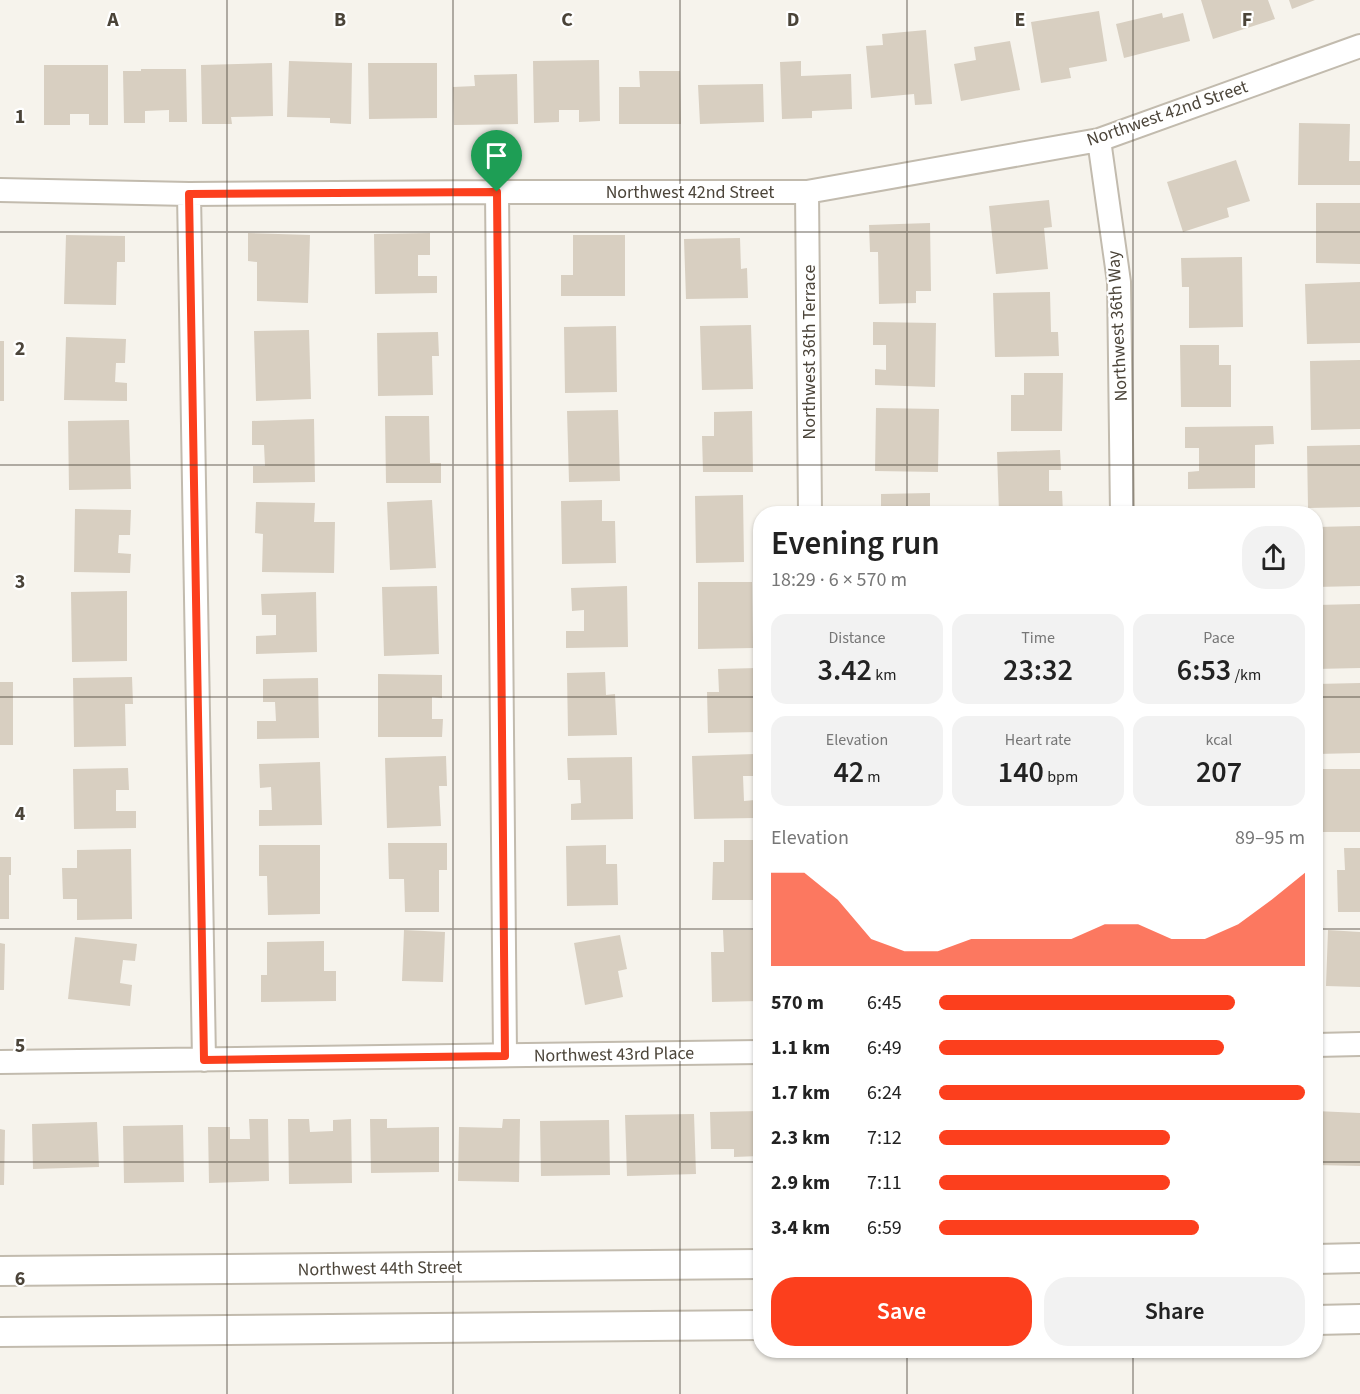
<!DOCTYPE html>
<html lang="en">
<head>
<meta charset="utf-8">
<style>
	:root { --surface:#fff; --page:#f2f2f2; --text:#222; --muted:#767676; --accent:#fc3f1d }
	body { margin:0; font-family:"Source Sans 3",sans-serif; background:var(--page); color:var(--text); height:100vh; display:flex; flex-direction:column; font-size:22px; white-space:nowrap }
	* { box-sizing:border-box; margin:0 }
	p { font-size:20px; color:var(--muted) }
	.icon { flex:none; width:33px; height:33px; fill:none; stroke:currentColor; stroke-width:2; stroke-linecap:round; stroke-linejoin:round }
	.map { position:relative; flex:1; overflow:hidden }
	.panel { position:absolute; left:753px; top:506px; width:570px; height:852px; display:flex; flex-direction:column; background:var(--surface); border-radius:24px; box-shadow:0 2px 4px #0004 }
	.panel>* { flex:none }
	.pin { position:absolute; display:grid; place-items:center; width:51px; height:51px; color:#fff; margin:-62px -26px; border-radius:50% 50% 50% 0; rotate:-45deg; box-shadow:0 0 6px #0007 }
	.pin .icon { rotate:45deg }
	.round { display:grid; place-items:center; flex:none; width:63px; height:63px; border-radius:24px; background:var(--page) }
	.head { display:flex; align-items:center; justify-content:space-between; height:102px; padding:0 18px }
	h1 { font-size:33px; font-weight:600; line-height:45px }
	.stats { display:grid; grid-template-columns:repeat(3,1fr); gap:9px; height:102px; padding:6px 18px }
	.stats div { display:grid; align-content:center; border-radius:15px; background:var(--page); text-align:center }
	.stats b { font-size:30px; font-weight:600 }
	.stats small { font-size:16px; font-weight:400 }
	.stats p { font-size:16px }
	.chart { height:168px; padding:12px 18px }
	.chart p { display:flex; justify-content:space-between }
	.chart svg { width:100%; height:108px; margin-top:6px; fill:var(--accent); opacity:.7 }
	.button { display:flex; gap:12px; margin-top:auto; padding:12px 18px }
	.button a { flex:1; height:69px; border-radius:24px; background:var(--accent); color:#fff; font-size:24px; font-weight:600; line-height:69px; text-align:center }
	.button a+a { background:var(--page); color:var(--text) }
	ul { padding:0 18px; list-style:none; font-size:20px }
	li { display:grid; grid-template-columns:96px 72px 1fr; align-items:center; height:45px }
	li i { height:15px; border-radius:8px; background:var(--accent) }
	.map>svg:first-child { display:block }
</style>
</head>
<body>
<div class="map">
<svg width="1360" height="1394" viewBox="0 0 1360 1394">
	<rect width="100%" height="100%" fill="#f6f3ec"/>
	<path fill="#d8cfc1" d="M1201 0H1268L1275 19 1213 39Z
		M1289 0H1315L1292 9Z
		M1099 11 1107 61 1069 68 1071 78 1041 83 1031 22Z
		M1162 13 1163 18 1183 13 1190 41 1124 58 1116 24Z
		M926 30 932 104 915 105 914 94 871 98 866 46 883 45 882 34Z
		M1010 41 1020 90 961 101 954 64 976 60 974 47Z
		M599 60 600 121 579 122V110H559V122L534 123 533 61Z
		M289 61 352 63 351 124 330 123V118L287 117Z
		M801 61V76L851 74 852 109 812 111V118L782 119 780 62Z
		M272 63 273 116 231 117 232 124H202L201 65Z
		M368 63H437V118L369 119Z
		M44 65H108V125H89V114H70V125H44Z
		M141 69H186L187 122H169V110L145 111V123H124L123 71H141Z
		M639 71H680L681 124H619V87H640Z
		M517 74 518 124 454 125 453 87 475 86 474 75Z
		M763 84 764 122 700 124 698 85Z
		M1299 123 1350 124 1349 161H1360V185H1298Z
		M1236 160 1250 201 1227 208 1229 217 1183 232 1167 182Z
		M1049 200 1052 227 1044 228 1048 269 996 274 989 206Z
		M1316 203H1360V264L1316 263Z
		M930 223 931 291H916V303L879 304 878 252H870L869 225Z
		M248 233 310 235 308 303 257 301V262L248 261Z
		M430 233V255H418V276H437V293L375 294 374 234Z
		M66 235 125 236V262H117L116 305 64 304Z
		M573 235H625V296H561V275H573Z
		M740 238 741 269 747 268 748 298 686 299 684 239Z
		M1242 257 1243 327 1189 328V287H1182L1181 258Z
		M1360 282V343L1307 344 1305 284Z
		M1050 292 1051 332H1058L1059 356 995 357 993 293Z
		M873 322 936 323 935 387 875 385V369L886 370V345H873Z
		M751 325 753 389 702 390 700 326Z
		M616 326 617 392 565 393 564 327Z
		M309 330 311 399 256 401 254 331Z
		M438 332 439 356H432L433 395 378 396 377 333Z
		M66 337 126 339 125 363H116L115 382 127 383V401L64 400Z
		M0 341H4V401H0Z
		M1180 345H1219V365H1231V407H1181Z
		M1360 360V429L1311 430 1310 361Z
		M1024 373H1063L1062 431H1011V395H1024Z
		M876 408 939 409 938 472 875 471Z
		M618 410 620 481 569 482 567 411Z
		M752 411 753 472H703L702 436H714V412Z
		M385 416H429L430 463H441V483H386Z
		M314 419 315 482 253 483V466H265L264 445H252V421Z
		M129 420 131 489 69 490 68 421Z
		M1273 426 1274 444 1255 445V488L1188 489V472L1199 471V448H1185V427Z
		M1360 445V507L1308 508 1307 446Z
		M1060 450 1061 470H1049V491H1062L1063 513H999L997 452Z
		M930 493V513H881V494Z
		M743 495 744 562 696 563 695 496Z
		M432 500 436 568 390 570 387 502Z
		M602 500V521H615L616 563 562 564 561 501Z
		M256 502 315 503 314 522H335L334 573 262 572 263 534 255 533Z
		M1246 508V513H1185V509Z
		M75 509 131 510 130 535H119L118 553 131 554 130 573 74 572Z
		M1360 526V586L1316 587V527Z
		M698 582H752L753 648 698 649Z
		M437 586 439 654 384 656 382 587Z
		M627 586 628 647 566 648V631H584V610L572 611 571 588Z
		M127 591V661L72 662 71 592Z
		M316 592 317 652 256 654V636L276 635V615H262L261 594Z
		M1360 604V668L1316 669V605Z
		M757 668 758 732 708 733 707 692H719L718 669Z
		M605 672 606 695 615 694 617 735 568 736 567 673Z
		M378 674 442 675V698L432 697V719H443L442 737H378Z
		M132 677 133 704H125L126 746 74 747 73 678Z
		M318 678 319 738 257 739V721H276L275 702H263V679Z
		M0 682H13V745H0Z
		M1360 683V753L1317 754 1316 684Z
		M755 754 756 776H743L744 801 755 800V818L694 819 692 756Z
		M446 756 447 786H439L441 826 387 828 385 758Z
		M632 757 633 819 571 820V804L581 803 580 780H568L567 758Z
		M320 762 322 825 259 826V810H272L271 787 260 788 259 764Z
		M128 768 129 790H116V811H136V828L74 829 73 769Z
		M1316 769H1360V832H1316Z
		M724 840H760V900H712L713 862H724Z
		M388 843H447V870H439V912H405L404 879H389Z
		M259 845H320V914L268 915 267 876H259Z
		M606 845V864H617L618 905 567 906 566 846Z
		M1344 848H1360V912H1338L1337 870H1345Z
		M131 849 132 919 77 920V899H63L62 868H77V850Z
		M0 857H11V875H9V919H0Z
		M404 930 445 932 443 982 402 981Z
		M723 930H760V1001L712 1002 711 952H724Z
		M1328 930 1360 932V987L1326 986Z
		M620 935 627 969 618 971 623 997 585 1005 574 943Z
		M75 937 137 944 135 961 123 960 120 983 132 985 130 1006 68 999Z
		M324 941V971H336V1001L261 1002V975H267V942Z
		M0 943 5 944 4 990H0Z
		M760 1111V1156L734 1157V1149H711L710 1112Z
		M1316 1111 1360 1113V1166L1316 1165Z
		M694 1114 696 1174 627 1176 625 1115Z
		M249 1119H268L269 1181 209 1183 208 1127H230V1139H250Z
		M288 1119H309L310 1132 333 1131V1120L351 1119 352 1183 289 1184Z
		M370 1119H387V1128L439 1127V1172L371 1173Z
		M503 1119H520L519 1182 458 1181 459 1127 502 1128Z
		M609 1120 610 1175 541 1176 540 1121Z
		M97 1122 99 1167 33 1169 32 1124Z
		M183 1125 184 1182 124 1183 123 1126Z
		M0 1129 5 1130 4 1185H0Z"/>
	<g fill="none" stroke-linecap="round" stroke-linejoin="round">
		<g stroke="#c2bbae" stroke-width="26">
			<path id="minor" d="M1099 140 1119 282 1122 513
				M0 190 189 194 497 192H807L1099 140 1360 46
				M497 192 505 1055
				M807 192 810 513
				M189 194 204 1060
				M1316 1045 1360 1044
				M0 1062 760 1052"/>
		</g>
		<g stroke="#c2bbae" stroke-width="32">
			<path id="tertiary" d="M1316 1259 1360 1258
				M0 1271 760 1264
				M1316 1320 1360 1319
				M0 1332 760 1325"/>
		</g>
		<use href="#minor" stroke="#fff" stroke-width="22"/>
		<use href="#tertiary" stroke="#fff" stroke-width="28"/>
	</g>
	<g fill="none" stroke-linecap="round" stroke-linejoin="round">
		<g stroke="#fff" stroke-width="12">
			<path id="route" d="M497 192 505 1056 204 1060 189 194Z"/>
		</g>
		<use href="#route" stroke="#fc3f1d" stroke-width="8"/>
	</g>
	<path fill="none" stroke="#4b4439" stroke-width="1.5" stroke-opacity="0.55" d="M227 0V1394M453 0V1394M680 0V1394M907 0V513M1133 0V513M0 232H1360M0 465H1360M0 697H760M1316 697H1360M0 929H760M1316 929H1360M0 1162H760M1316 1162H1360M907 1350V1394M1133 1350V1394"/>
	<g text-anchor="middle" stroke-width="4.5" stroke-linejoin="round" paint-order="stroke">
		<g font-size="18" fill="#4b4439" stroke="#fff">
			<text transform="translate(1167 113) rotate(-19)" y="6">Northwest 42nd Street</text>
			<text x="690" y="198">Northwest 42nd Street</text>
			<text transform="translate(1117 326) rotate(-93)" y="6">Northwest 36th Way</text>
			<text transform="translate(809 352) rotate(-90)" y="6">Northwest 36th Terrace</text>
			<text transform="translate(614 1054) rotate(-1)" y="6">Northwest 43rd Place</text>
			<text transform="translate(380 1268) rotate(-1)" y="6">Northwest 44th Street</text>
		</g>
	</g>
	<g font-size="20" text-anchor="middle" font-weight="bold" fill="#4b4439" stroke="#fff" stroke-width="4.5" stroke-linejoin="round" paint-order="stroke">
		<text x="113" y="26">A</text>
		<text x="340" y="26">B</text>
		<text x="567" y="26">C</text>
		<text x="793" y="26">D</text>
		<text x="1020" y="26">E</text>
		<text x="1247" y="26">F</text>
		<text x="20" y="123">1</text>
		<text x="20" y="355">2</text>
		<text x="20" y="588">3</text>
		<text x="20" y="820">4</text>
		<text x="20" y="1052">5</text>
		<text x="20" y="1285">6</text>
	</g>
</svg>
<div class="pin" style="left:497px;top:192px;background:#1e9e55"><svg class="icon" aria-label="arrive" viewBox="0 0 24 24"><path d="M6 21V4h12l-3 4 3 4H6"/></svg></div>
<section class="panel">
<div class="head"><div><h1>Evening run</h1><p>18:29 · 6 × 570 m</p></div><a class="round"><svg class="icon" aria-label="share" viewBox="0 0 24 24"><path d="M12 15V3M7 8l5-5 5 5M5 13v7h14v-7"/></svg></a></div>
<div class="stats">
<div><p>Distance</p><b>3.42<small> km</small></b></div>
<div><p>Time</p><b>23:32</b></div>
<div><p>Pace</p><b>6:53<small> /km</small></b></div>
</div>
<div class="stats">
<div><p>Elevation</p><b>42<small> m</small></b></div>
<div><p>Heart rate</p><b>140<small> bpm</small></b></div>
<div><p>kcal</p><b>207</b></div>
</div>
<div class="chart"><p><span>Elevation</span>89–95 m</p>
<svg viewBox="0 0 160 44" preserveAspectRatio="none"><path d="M0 44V6L10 6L20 17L30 33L40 38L50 38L60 33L70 33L80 33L90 33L100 27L110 27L120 33L130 33L140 27L150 17L160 6V44z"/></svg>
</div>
<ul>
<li><b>570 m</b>6:45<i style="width:81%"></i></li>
<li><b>1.1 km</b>6:49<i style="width:78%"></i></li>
<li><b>1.7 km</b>6:24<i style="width:100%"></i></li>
<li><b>2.3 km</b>7:12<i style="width:63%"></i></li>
<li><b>2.9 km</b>7:11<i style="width:63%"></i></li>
<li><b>3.4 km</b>6:59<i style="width:71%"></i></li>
</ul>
<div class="button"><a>Save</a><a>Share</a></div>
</section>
</div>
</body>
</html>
